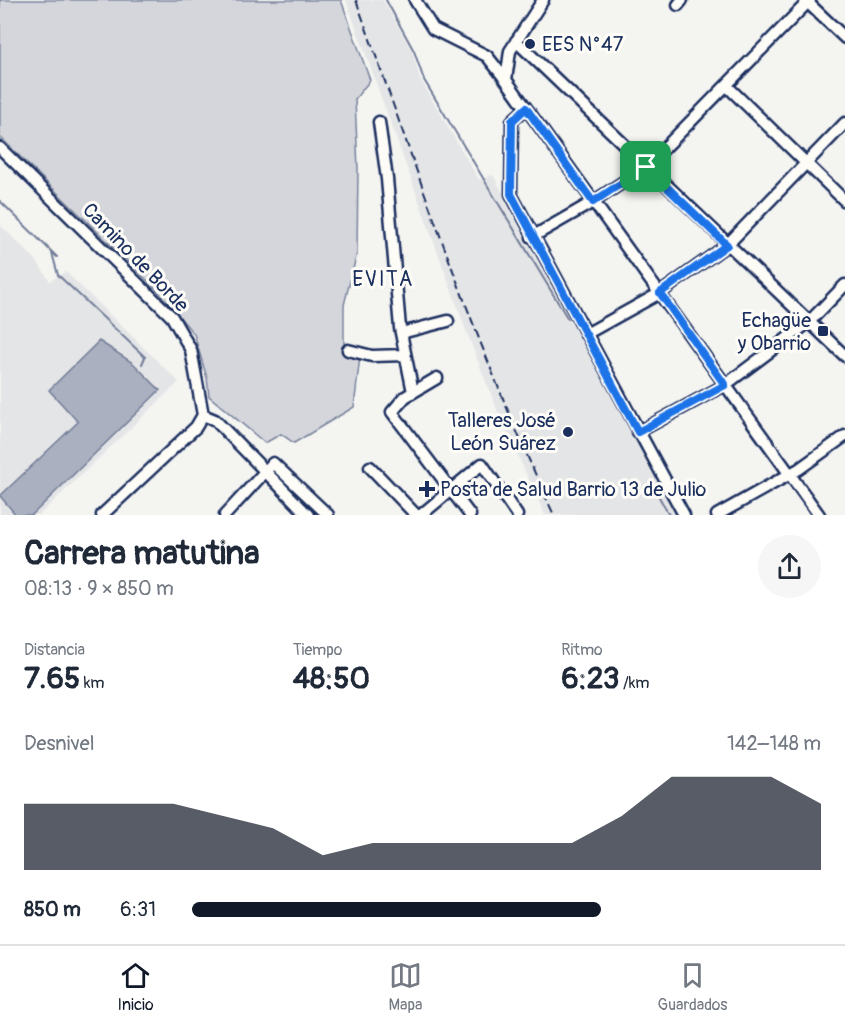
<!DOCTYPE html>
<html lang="es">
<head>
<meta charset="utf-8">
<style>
	:root { --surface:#fff; --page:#f6f6f7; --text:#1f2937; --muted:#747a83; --line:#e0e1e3; --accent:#111827 }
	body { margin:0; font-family:Pangolin,sans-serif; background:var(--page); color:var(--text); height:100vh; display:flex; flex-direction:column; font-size:22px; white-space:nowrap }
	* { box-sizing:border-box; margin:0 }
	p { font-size:20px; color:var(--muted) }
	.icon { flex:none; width:33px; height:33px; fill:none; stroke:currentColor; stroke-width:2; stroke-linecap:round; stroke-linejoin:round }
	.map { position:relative; height:515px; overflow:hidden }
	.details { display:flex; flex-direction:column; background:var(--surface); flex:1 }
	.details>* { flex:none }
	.pin { position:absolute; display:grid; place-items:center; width:51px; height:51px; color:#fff; margin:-26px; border-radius:12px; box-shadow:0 3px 9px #0006 }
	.round { display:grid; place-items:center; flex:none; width:63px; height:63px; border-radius:32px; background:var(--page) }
	.overview { display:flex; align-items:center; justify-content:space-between; height:102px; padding:0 24px }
	h1 { font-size:33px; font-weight:800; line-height:45px }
	.stats { display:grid; grid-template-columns:repeat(3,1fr); gap:9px; height:102px; padding:6px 24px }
	.stats div { display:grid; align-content:center }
	.stats b { font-size:30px; font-weight:800 }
	.stats small { font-size:16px; font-weight:400 }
	.stats p { font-size:16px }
	.chart { height:168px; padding:12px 24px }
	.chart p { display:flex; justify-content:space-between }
	.chart svg { width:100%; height:108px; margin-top:6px; fill:var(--accent); opacity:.7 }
	ul { padding:0 24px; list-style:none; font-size:20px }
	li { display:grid; grid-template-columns:96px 72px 1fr; align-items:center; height:45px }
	li i { height:15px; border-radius:8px; background:var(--accent) }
	.tabs { display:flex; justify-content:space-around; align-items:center; height:84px; border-top:2px solid var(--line); background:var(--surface); font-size:16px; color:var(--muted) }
	.tabs a { display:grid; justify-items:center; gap:3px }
	.tabs .active { color:var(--accent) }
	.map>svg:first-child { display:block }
</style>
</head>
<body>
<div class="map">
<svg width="845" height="515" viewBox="0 0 845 515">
	<rect width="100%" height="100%" fill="#f4f4f1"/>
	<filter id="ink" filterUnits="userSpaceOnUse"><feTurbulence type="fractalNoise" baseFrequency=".0167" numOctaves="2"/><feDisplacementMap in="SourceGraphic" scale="12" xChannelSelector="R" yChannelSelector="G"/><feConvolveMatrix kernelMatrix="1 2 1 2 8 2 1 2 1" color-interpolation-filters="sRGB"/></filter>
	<g filter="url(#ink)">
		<path fill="#e4e5e6" d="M346 0H383L412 51 420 79 479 180 493 175 676 515H545L498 412 467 333Z
			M0 225 35 259 50 281 66 272 179 382 39 515H0Z"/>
		<path fill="#d4d6db" stroke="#78829c" stroke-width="1.5" d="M0 0H341L370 80 355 99 358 169 357 253 344 305V344L361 348 354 407 294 443 281 434 265 443 209 396 207 378 194 334 156 289 0 137Z"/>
		<path fill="#aab0bf" stroke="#717c98" stroke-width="1.5" d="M99 341 133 363 160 390 32 515H16L0 496 78 422 49 390Z"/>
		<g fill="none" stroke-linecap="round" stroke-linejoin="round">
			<path stroke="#717c98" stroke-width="2" d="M386 0 414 51 424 80 568 319
				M0 201 57 257
				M52 253 58 275 145 357 142 364
				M653 486 669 515"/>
			<g stroke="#1b2f5e" stroke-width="15">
				<path id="minor" d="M415 0 433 29 487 56 506 80
					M543 0 510 51 506 80 819 515
					M805 0 845 38
					M678 5 682 0
					M516 41 845 356
					M727 86 845 201
					M526 108 512 121 511 194 684 515
					M379 122 387 179 400 328 413 392
					M0 148 172 317 191 350 203 415
					M532 237 593 202 646 167 810 0
					M586 334 660 293 727 245 845 123
					M402 336 405 332 448 321
					M348 350 372 356 405 355
					M437 378 405 397 392 412 470 515
					M203 415 215 420 308 515
					M638 432 725 385 809 322 845 285
					M370 467 416 515
					M102 515 196 427 203 415
					M225 515 273 463 328 515
					M421 515 482 464 517 515
					M717 515 799 469 845 436"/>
			</g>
			<use href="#minor" stroke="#fdfcf7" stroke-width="10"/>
			<path stroke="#1b2f5e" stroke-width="2" stroke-dasharray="9 4.5" stroke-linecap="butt" d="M356 0C418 173 476 348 554 515"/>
		</g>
	</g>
	<g fill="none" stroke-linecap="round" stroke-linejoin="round" filter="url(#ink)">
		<g stroke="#fff" stroke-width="12">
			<path id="route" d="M526 108 593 202 646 167 727 245 660 293 725 385 638 432 511 194 512 121Z"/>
		</g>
		<use href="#route" stroke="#1a73e8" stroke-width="8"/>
	</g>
	<g fill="#1b2f5e" stroke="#fdfcf7" stroke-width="2">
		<circle cx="530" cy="44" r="6"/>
		<rect x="817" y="325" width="12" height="12" rx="3"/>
		<circle cx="568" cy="432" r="6"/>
		<path d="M424 480h6v6h6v6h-6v6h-6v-6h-6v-6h6z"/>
	</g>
	<g text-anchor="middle" stroke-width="6" stroke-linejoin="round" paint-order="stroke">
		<g font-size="20" fill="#1b2f5e" stroke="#fdfcf7" text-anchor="start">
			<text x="542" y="51">EES N°47</text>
			<text x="811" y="327" text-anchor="end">Echagüe<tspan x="811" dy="23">y Obarrio</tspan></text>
			<text x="556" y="427" text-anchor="end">Talleres José<tspan x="556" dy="23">León Suárez</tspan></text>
			<text x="440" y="496">Posta de Salud Barrio 13 de Julio</text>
		</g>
		<g font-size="20" fill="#1b2f5e" stroke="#fdfcf7">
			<text transform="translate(136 257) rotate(46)" y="7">Camino de Borde</text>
		</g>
		<g font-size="21" letter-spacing="1.5" fill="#1b2f5e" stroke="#fdfcf7">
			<text x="383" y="286">EVITA</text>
		</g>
	</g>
</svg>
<div class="pin" style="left:646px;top:167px;background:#1e9e55"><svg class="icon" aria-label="arrive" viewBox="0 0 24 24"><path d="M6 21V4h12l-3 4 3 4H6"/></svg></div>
</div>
<section class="details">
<div class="overview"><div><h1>Carrera matutina</h1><p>08:13 · 9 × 850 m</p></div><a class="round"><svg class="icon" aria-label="share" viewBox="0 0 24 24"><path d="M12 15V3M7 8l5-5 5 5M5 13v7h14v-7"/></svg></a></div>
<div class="stats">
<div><p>Distancia</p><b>7.65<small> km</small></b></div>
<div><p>Tiempo</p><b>48:50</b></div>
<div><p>Ritmo</p><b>6:23<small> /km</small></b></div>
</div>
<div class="chart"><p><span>Desnivel</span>142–148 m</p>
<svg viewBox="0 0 160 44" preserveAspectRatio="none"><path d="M0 44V17L10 17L20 17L30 17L40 22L50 27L60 38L70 33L80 33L90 33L100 33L110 33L120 22L130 6L140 6L150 6L160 17V44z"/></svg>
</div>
<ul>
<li><b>850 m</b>6:31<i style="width:65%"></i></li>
</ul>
</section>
<nav class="tabs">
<a class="active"><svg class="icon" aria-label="home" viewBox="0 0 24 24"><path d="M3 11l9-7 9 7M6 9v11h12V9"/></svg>Inicio</a>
<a><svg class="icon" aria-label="map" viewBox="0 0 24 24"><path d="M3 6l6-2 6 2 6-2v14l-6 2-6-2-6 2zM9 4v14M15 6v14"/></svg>Mapa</a>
<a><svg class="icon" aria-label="saved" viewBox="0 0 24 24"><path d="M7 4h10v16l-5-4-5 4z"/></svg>Guardados</a>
</nav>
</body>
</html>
